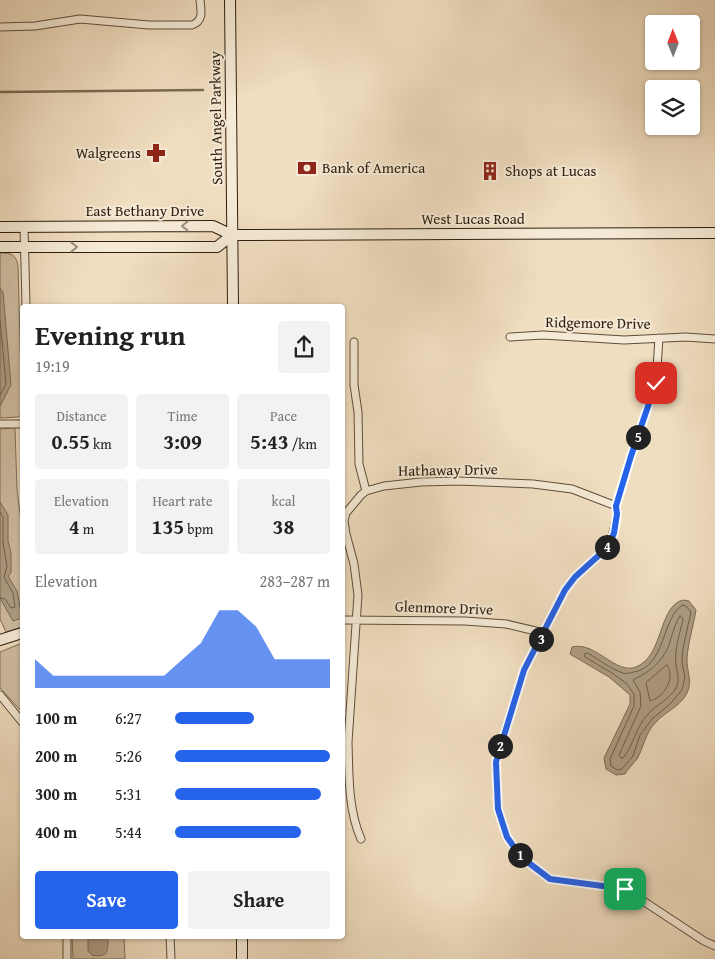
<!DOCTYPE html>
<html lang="en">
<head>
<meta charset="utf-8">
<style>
	:root { --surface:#fff; --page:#f2f2f2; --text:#222; --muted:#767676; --accent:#2563eb }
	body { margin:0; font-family:"Gentium Book Plus",serif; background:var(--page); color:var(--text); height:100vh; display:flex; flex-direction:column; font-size:19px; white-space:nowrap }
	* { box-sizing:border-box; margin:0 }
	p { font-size:16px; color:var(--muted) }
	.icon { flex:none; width:28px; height:28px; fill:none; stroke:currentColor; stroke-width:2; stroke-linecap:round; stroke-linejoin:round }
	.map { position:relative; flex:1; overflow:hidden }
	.details { position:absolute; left:20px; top:304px; width:325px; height:635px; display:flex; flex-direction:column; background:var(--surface); border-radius:5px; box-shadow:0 1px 4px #0004 }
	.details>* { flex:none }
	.needle { width:32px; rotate:359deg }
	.tools { position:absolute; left:645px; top:15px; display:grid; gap:10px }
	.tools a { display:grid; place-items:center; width:55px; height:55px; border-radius:5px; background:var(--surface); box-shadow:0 1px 4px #0004; font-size:25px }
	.pin { position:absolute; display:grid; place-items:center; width:42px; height:42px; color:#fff; margin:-21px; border-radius:10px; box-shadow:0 2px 8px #0006 }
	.km { position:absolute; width:25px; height:25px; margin:-12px; border-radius:50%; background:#222; color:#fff; font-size:14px; line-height:25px; text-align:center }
	.round { display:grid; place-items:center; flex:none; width:52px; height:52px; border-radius:5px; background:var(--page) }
	.head { display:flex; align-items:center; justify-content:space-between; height:85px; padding:0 15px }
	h1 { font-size:28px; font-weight:700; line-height:38px }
	.figures { display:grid; grid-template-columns:repeat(3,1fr); gap:8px; height:85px; padding:5px 15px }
	.figures div { display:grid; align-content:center; border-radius:5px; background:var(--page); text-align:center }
	.figures b { font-size:21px; font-weight:700 }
	.figures small { font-size:14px; font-weight:400 }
	.figures p { font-size:14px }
	.chart { height:140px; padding:10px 15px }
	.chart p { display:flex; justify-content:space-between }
	.chart svg { width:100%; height:90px; margin-top:5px; fill:var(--accent); opacity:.7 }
	.cta { display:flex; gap:10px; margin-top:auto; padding:10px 15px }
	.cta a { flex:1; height:58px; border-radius:5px; background:var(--accent); color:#fff; font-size:20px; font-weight:700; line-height:58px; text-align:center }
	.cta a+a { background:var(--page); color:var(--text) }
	ul { padding:0 15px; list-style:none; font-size:16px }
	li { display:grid; grid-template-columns:80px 60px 1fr; align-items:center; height:38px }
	li i { height:12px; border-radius:6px; background:var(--accent) }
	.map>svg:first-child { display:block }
</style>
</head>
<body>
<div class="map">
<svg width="715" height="959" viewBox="0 0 715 959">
	<rect width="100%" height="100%" fill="#f0dec0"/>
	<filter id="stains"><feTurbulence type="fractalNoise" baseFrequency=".004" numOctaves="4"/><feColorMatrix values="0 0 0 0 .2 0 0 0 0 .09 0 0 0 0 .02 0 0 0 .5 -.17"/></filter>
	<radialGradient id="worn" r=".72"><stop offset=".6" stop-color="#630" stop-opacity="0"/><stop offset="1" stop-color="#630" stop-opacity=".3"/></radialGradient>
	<path fill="#cfbda2" stroke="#7f6e58" d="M0 253C11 253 16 254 18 266L22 414 18 417 0 418Z
		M15 428 17 489 22 529V627L6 632 0 619V429Z
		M22 643V712L0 688V652Z
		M72 936H124L125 959H73Z"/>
	<path fill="#ae9d84" stroke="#7b6a55" d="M0 288 3 292 11 385 0 406Z
		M0 502 8 515V541L11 553V573L8 576 17 591 22 618 13 621 0 598Z
		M683 600 689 601 696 610C694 624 686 650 687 663 688 673 692 683 687 693 681 706 665 712 656 722 645 733 644 747 637 759 633 764 628 769 625 774L616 775 606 769 604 758 630 704V695L609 677 570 654 572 647C596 641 615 675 636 667 664 656 658 606 683 600Z
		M88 936H108C108 949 109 959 92 955L88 951Z"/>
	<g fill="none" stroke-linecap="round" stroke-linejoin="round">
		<path stroke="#6e5e4a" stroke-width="1" d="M0 320 6 384 0 395
			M0 512 3 517V542L7 567 4 577 13 593 15 607 11 608 5 599 0 598
			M683 605 686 606 691 612 683 648 682 662 685 677 682 690 670 704 652 719 640 735 633 756 622 769 617 770 611 766 610 759 634 706V694L626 683 612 673 585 657 584 654 588 653C599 660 611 669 623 673 626 674 630 673 634 672 666 667 662 615 683 605Z
			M680 616 683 619C680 634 674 649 676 665 677 672 680 680 676 688 670 699 656 705 648 714 635 728 634 745 623 758H621L619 755 641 706 640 692 633 680C649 672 662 663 669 645 672 636 674 625 680 616Z
			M667 665C676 679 664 697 650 701L646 683Z"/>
		<path stroke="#7b6a55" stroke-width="2.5" d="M0 92 203 90"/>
		<g stroke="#5f4e3b" stroke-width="9">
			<path id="street" d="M0 27 35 26 80 19 149 25H192C204 21 201 10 200 0
				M24 226 26 306
				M510 337 543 335 624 340 686 337 715 339
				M659 338 656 383 631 456 616 506 617 514 613 533 608 547 575 577 565 590 524 670 496 762 498 809 507 837 521 857 550 879 625 889 704 941 715 946
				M354 342V385L358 412 359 464 366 491
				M0 424H22
				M342 620 465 621 506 624 544 633
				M0 695 22 722
				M361 839C348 810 349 774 348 742L358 595 354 564 346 534 344 521 346 513 361 495 366 491 384 486 421 482 458 481 533 484 572 489 616 506
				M67 936V959
				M170 936 171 959"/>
		</g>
		<g stroke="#2f1e0f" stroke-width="12">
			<path id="secondary" d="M230 0 233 306
				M0 227 213 226 232 235 715 233
				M0 247H217L232 235
				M0 640 22 633
				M242 959V936"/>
		</g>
		<use href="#street" stroke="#f5ead6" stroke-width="7"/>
		<use href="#secondary" stroke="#f5ead6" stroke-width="10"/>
	</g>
	<defs><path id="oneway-chevron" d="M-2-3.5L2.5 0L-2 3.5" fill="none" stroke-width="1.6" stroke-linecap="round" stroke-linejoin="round" transform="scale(1.25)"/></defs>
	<g stroke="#9c8e7c">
		<use href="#oneway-chevron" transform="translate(185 226) rotate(180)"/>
		<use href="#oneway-chevron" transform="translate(74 247)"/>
	</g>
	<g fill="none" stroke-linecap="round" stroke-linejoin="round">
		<g stroke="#fff" stroke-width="10">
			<path id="route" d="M625 889 550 879 521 857 507 837 498 809 496 762 524 670 565 590 575 577 608 547 614 533 617 514 616 506 631 456 656 383"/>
		</g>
		<use href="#route" stroke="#2563eb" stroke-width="6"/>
	</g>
	<defs>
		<g id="pharmacy-bare" transform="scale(1.5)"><path d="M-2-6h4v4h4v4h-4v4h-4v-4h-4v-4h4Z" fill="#8f2418" stroke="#f5ead6" stroke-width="2.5" paint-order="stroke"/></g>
		<g id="bank-bare" transform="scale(1.5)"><path d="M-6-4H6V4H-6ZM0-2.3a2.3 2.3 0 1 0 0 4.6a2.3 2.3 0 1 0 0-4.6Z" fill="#8f2418" stroke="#f5ead6" stroke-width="2.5" paint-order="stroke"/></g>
		<g id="building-bare" transform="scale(1.5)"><path d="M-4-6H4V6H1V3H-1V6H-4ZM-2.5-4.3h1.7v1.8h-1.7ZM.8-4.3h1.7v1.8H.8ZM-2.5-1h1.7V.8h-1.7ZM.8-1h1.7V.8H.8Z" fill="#8f2418" stroke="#f5ead6" stroke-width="2.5" paint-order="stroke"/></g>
	</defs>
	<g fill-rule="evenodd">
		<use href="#pharmacy-bare" x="156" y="153"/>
		<use href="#bank-bare" x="307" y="168"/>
		<use href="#building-bare" x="490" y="171"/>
	</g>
	<g text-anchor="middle" stroke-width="4" stroke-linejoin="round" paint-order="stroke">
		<g font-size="15" fill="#2f1e0f" stroke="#f5ead6">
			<text transform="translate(216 118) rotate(-91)" y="5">South Angel Parkway</text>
			<text x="145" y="216">East Bethany Drive</text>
			<text x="473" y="224">West Lucas Road</text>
			<text transform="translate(598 323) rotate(1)" y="5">Ridgemore Drive</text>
			<text transform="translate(448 470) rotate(-1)" y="5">Hathaway Drive</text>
			<text transform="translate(444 608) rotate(2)" y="5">Glenmore Drive</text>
		</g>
		<g font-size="15" fill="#2f1e0f" stroke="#f5ead6" text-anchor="start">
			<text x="141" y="158" text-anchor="end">Walgreens</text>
			<text x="322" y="173">Bank of America</text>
			<text x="505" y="176">Shops at Lucas</text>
		</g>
	</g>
	<rect width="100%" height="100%" filter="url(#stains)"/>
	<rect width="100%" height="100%" fill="url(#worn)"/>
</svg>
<div class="tools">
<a><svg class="needle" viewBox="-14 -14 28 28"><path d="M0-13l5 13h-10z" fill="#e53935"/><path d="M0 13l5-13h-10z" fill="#767676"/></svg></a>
<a><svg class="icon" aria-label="layers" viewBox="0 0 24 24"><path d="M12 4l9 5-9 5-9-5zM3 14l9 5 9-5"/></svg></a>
</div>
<div class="pin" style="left:625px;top:889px;background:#1e9e55"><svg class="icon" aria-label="arrive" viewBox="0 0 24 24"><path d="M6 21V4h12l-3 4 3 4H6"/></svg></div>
<div class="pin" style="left:656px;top:383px;background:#d93025"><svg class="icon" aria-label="check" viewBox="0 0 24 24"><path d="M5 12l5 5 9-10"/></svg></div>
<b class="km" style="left:520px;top:855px">1</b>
<b class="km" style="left:500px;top:746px">2</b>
<b class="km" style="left:541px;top:639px">3</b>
<b class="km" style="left:607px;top:547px">4</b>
<b class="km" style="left:638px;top:437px">5</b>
<section class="details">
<div class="head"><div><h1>Evening run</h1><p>19:19</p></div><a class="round"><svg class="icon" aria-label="share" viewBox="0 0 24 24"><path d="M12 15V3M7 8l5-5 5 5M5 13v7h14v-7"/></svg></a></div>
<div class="figures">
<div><p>Distance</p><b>0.55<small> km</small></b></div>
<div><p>Time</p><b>3:09</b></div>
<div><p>Pace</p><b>5:43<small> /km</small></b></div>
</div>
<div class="figures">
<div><p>Elevation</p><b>4<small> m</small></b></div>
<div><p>Heart rate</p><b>135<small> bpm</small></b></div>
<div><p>kcal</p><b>38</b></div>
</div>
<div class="chart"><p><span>Elevation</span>283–287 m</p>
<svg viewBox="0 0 160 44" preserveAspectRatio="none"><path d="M0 44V30L10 38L20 38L30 38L40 38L50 38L60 38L70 38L80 30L90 22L100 6L110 6L120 14L130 30L140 30L150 30L160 30V44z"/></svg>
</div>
<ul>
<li><b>100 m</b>6:27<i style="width:51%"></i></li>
<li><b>200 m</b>5:26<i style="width:100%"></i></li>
<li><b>300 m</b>5:31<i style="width:94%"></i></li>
<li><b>400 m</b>5:44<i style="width:81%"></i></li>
</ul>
<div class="cta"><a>Save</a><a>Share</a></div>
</section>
</div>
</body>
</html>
